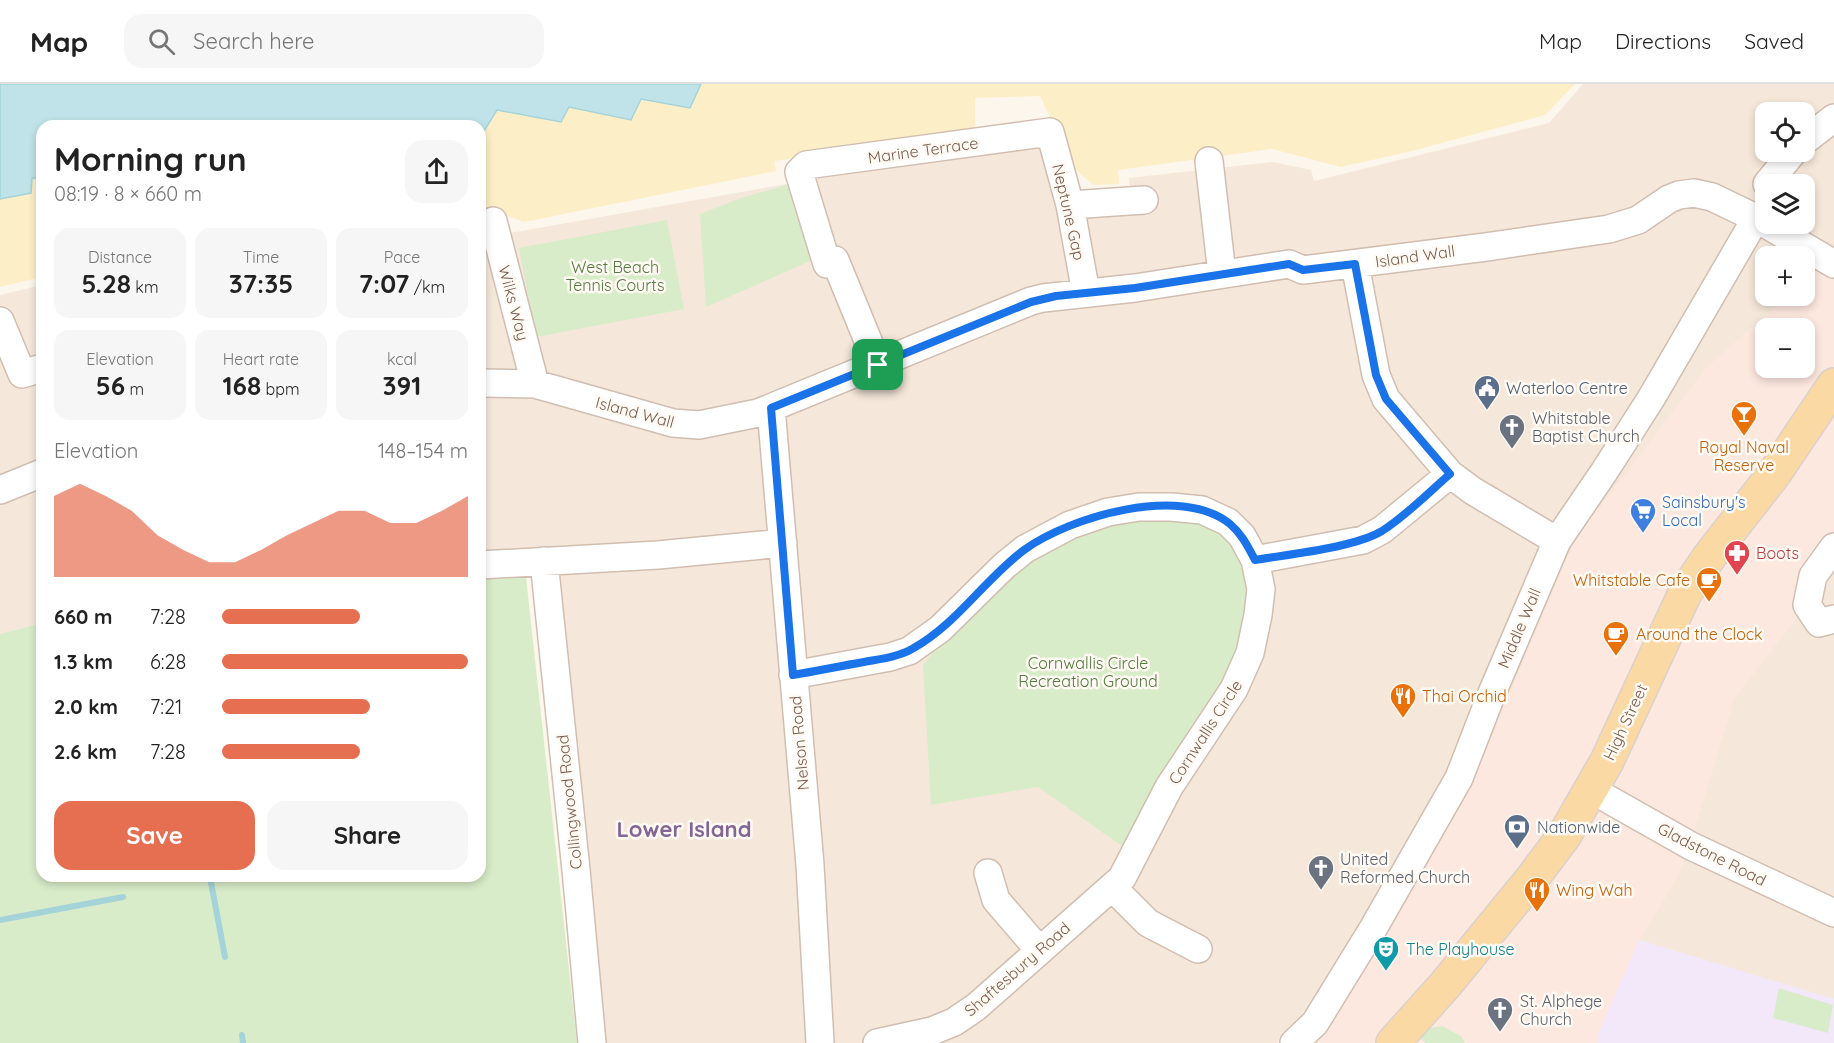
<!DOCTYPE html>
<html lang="en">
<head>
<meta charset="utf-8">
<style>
	:root { --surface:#fff; --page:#f6f6f6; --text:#222; --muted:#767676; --line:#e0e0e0; --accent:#e76f51 }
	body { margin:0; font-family:Quicksand,sans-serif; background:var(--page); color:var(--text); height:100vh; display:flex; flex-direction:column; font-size:22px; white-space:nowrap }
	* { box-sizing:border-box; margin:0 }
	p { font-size:20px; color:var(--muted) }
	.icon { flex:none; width:33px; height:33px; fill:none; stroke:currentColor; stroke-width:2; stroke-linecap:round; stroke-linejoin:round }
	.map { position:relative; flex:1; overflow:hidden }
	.drawer { position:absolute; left:36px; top:36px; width:450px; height:762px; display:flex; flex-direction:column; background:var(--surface); border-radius:18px; box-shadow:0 3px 9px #0003 }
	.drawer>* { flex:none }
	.controls { position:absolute; left:1755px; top:18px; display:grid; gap:12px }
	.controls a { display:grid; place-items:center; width:60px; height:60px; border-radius:12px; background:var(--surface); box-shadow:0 3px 9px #0003; font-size:30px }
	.pin { position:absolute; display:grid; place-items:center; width:51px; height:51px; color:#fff; margin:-26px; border-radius:12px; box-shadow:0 3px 9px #0006 }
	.round { display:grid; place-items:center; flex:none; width:63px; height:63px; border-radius:18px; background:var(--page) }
	.head { display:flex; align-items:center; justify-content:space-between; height:102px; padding:0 18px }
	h1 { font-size:33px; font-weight:800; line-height:45px }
	.metrics { display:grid; grid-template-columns:repeat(3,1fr); gap:9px; height:102px; padding:6px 18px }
	.metrics div { display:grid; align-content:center; border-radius:15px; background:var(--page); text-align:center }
	.metrics b { font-size:26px; font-weight:800 }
	.metrics small { font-size:16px; font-weight:400 }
	.metrics p { font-size:16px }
	.chart { height:168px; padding:12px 18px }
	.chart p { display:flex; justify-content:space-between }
	.chart svg { width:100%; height:108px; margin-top:6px; fill:var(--accent); opacity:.7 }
	.action { display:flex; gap:12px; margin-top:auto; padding:12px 18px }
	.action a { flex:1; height:69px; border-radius:18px; background:var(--accent); color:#fff; font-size:24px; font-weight:800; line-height:69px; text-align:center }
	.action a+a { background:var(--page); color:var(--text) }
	ul { padding:0 18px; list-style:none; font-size:20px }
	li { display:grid; grid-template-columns:96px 72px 1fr; align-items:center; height:45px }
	li i { height:15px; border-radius:8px; background:var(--accent) }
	header { display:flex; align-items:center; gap:36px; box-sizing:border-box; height:84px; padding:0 30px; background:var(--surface); border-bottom:2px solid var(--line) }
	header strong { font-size:28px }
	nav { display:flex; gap:33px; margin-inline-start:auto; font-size:21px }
	.search { width:420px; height:54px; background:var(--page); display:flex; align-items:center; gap:15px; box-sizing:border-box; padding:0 21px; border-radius:18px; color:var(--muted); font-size:22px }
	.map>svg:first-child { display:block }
</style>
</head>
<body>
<header>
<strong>Map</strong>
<div class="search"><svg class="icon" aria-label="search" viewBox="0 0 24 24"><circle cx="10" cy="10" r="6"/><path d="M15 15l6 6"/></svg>Search here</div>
<nav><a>Map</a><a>Directions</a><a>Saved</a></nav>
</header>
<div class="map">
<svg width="1834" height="959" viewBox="0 0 1834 959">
	<rect width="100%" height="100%" fill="#fdf6ec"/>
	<path fill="#f5e8da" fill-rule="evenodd" d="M1583 0H1834V959H596L548 477 480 480V153L516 148 1045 54 1081 114 1130 109 1129 94 1273 78 1311 86 1314 97 1549 39ZM1766 28H1804V68H1766ZM1766 100H1804V140H1766ZM1766 172H1804V212H1766ZM1766 244H1804V284H1766Z
		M42 201V539L0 550V211Z"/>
	<path fill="#fde8e0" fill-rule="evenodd" d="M1834 171V486L1735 613 1685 775 1676 796 1639 856 1598 950 1597 959H1273L1335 908 1436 764 1488 663 1575 456 1707 283 1788 212H1804L1805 197ZM1766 244H1804V284H1766Z"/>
	<path fill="#f3e8fa" d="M1639 856 1834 915V959H1597L1598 950Z"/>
	<path fill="#d8ecc9" d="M796 98 817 174 706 223 700 130 741 114Z
		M667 136 684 225 536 253 519 164Z
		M1185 433 1222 446 1252 494 1241 575 1126 765 1038 703 931 721 923 581 954 542 1011 488 1081 448 1136 435Z
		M525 484 577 959H0V550L42 539V792H480V488Z
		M1779 904 1833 921 1828 949 1773 934Z
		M1442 942 1461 952 1465 959H1426L1420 954 1430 944Z"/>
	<path fill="#fcefc7" d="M273 0H1575L1545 31 1412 67 1341 83 1272 65 1118 86 1119 100 1093 101 1074 84 1040 12 975 14V49L774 77 776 87 524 138 494 127 480 129V42H62Z
		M42 46V193L0 203V54Z"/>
	<path fill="#bfe3e8" stroke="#a5d3da" stroke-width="1.5" d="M0 0H701L690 24 641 15 631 36 569 23 561 38 497 26 481 52 480 42H443L425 37 422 42H361L343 38 340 42H42V95L32 94 31 109 0 115Z"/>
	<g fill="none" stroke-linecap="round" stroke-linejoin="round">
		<path stroke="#a5d3da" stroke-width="6" d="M210 793 225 873
			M0 836 123 813
			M242 951 243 959"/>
		<g stroke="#d1beb0" stroke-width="30">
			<path id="minor" d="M1804 57 1834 34
				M1209 77 1222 190
				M1767 100 1793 68
				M1070 121 1144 116
				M493 137 535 300
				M1766 140 1834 180
				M1355 180 1376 291 1386 315 1450 390 1473 407 1557 457
				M0 237 22 290 42 284
				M878 281 835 176 827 180 799 88 806 81 1050 48 1070 121 1086 209
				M480 299 535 300 673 339 699 341 758 329 1031 217 1043 214 1135 204 1289 180 1303 186 1486 163 1609 145 1638 136 1669 115 1679 111 1694 109 1712 113 1766 139
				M771 324 810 781 820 959
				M0 406 42 389
				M1834 463 1813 492 1807 521 1819 539 1834 535
				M1255 476 1363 456 1382 446 1450 390
				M544 477 576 786 592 959
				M480 481 658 471 783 459
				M793 591 890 573 909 567 940 545 1004 482 1025 465 1070 441 1108 428 1139 423H1171L1202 426 1228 438 1242 452 1255 476 1261 505 1258 531 1250 569 1234 605 1169 703 1122 794 976 923 954 938 932 947 877 959
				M1592 706 1691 762 1834 829
				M988 789 996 816 1039 866
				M1112 803 1148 839 1198 865
				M1294 959 1315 939 1374 843 1459 694 1492 609 1557 457 1604 388 1652 313 1756 134"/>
		</g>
		<g stroke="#dad1cd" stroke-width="36">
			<path id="major" d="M1393 959 1445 901 1531 796 1564 752 1607 677 1685 509 1709 473 1774 390 1834 301"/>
		</g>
		<use href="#minor" stroke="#fff" stroke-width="27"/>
		<use href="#major" stroke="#fbd9a5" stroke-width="33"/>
	</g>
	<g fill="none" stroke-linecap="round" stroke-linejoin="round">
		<g stroke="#fff" stroke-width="12">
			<path id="route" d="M1289 180 1303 186 1355 180 1376 291 1386 315 1450 390C1428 409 1407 431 1382 447 1353 464 1290 470 1255 476 1248 463 1242 450 1230 440 1181 400 1069 433 1024 466 984 496 956 541 912 565 898 573 880 575 864 578 840 582 817 587 793 591L771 324 1031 218 1056 212 1135 204Z"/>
		</g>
		<use href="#route" stroke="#1a73e8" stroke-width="8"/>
	</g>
	<defs>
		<g id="civic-pin" transform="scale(1.35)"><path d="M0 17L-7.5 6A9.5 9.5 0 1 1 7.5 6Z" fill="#5c6f8a" stroke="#fffaf3"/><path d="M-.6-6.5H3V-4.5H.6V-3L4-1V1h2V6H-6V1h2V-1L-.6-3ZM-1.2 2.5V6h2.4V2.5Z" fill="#fff"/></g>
		<g id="bar-pin" transform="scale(1.35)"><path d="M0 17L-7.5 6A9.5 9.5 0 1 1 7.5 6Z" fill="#e8710a" stroke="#fffaf3"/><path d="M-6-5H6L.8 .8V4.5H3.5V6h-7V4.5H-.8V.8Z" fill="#fff"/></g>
		<g id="church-pin" transform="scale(1.35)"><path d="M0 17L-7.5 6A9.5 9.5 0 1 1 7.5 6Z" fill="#6b7280" stroke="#fffaf3"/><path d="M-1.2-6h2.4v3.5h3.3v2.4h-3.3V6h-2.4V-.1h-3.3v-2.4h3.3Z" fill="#fff"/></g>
		<g id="supermarket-pin" transform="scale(1.35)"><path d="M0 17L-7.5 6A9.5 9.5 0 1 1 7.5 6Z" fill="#3f7fe0" stroke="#fffaf3"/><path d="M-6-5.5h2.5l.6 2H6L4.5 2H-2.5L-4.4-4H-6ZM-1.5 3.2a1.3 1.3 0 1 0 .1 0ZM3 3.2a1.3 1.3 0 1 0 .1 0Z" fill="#fff"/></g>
		<g id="pharmacy-pin" transform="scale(1.35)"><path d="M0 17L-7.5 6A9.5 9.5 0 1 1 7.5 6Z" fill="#e0444e" stroke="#fffaf3"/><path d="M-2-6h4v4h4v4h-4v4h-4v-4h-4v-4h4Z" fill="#fff"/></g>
		<g id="cafe-pin" transform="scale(1.35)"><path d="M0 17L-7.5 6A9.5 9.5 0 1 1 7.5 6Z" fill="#e8710a" stroke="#fffaf3"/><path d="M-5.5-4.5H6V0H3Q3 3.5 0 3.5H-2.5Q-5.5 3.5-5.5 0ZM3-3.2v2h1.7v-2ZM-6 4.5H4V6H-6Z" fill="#fff"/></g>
		<g id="restaurant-pin" transform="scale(1.35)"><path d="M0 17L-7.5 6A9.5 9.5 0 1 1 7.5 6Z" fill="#e8710a" stroke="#fffaf3"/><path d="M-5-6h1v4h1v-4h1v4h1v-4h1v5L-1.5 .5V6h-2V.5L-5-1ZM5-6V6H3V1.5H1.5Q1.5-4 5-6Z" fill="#fff"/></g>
		<g id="bank-pin" transform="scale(1.35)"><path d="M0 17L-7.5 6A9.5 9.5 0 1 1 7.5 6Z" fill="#5c6f8a" stroke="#fffaf3"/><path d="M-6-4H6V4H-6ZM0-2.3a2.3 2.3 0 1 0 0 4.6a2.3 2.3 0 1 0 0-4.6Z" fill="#fff"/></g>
		<g id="theatre-pin" transform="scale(1.35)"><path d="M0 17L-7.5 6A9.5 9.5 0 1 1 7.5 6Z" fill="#0f9aa8" stroke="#fffaf3"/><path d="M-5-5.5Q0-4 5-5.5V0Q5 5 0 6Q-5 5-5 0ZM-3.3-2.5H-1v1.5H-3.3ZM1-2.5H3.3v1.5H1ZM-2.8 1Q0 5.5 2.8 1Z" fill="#fff"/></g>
	</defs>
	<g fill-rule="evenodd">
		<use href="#civic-pin" x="1487" y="304"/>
		<use href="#bar-pin" x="1744" y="330"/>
		<use href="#church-pin" x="1512" y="343"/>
		<use href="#supermarket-pin" x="1643" y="427"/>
		<use href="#pharmacy-pin" x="1737" y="469"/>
		<use href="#cafe-pin" x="1709" y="496"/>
		<use href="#cafe-pin" x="1616" y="550"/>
		<use href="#restaurant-pin" x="1403" y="612"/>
		<use href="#bank-pin" x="1517" y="743"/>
		<use href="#church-pin" x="1321" y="784"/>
		<use href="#restaurant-pin" x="1537" y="806"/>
		<use href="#theatre-pin" x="1386" y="865"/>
		<use href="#church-pin" x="1500" y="926"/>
	</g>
	<g text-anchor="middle" stroke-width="5" stroke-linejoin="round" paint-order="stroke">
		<g font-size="16" fill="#7a5c4d" stroke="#fffaf3">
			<text transform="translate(923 66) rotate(-8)" y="6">Marine Terrace</text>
			<text transform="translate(1069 128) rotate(77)" y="6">Neptune Gap</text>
			<text transform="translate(1415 172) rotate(-8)" y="6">Island Wall</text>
			<text transform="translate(514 219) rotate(75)" y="6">Wilks Way</text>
			<text transform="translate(635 328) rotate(15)" y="6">Island Wall</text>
			<text transform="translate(1519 544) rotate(-67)" y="6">Middle Wall</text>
			<text transform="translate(1625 638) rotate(-65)" y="6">High Street</text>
			<text transform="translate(1205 648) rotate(-57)" y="6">Cornwallis Circle</text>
			<text transform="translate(799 659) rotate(-95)" y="6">Nelson Road</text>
			<text transform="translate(569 718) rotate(-96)" y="6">Collingwood Road</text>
			<text transform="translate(1712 770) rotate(27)" y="6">Gladstone Road</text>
			<text transform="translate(1017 885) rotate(-41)" y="6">Shaftesbury Road</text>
		</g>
		<g font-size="16" fill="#537a41" stroke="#fffaf3">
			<text x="615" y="189">West Beach<tspan x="615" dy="18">Tennis Courts</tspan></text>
			<text x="1088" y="585">Cornwallis Circle<tspan x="1088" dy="18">Recreation Ground</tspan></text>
		</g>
		<g font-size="16" fill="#4e5e75" stroke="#fffaf3" text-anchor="start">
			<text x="1506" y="310">Waterloo Centre</text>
			<text x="1537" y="749">Nationwide</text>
		</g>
		<g font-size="16" fill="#5b616d" stroke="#fffaf3" text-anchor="start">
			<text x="1532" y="340">Whitstable<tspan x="1532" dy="18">Baptist Church</tspan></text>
			<text x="1340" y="781">United<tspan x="1340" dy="18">Reformed Church</tspan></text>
			<text x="1520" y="923">St. Alphege<tspan x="1520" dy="18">Church</tspan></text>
		</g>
		<g font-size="16" fill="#c56008" stroke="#fffaf3" text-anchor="start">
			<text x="1744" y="369" text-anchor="middle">Royal Naval<tspan x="1744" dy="18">Reserve</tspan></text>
			<text x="1690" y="502" text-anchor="end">Whitstable Cafe</text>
			<text x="1636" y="556">Around the Clock</text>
			<text x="1422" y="618">Thai Orchid</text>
			<text x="1556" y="812">Wing Wah</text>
		</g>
		<g font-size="16" fill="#366cbe" stroke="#fffaf3" text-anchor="start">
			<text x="1662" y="424">Sainsbury's<tspan x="1662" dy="18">Local</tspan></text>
		</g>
		<g font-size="16" fill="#be3a42" stroke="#fffaf3" text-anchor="start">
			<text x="1756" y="475">Boots</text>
		</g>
		<g font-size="16" fill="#0d838f" stroke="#fffaf3" text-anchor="start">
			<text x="1406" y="871">The Playhouse</text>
		</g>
		<g font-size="22" font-weight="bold" fill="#846695" stroke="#fffaf3">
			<text x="684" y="753">Lower Island</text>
		</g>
	</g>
</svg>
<div class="controls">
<a><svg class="icon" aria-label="locate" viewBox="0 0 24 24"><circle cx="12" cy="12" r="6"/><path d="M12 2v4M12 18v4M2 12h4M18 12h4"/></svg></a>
<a><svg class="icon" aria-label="layers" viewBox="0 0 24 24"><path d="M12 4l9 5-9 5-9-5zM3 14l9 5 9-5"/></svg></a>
<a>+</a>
<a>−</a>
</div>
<div class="pin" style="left:878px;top:281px;background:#1e9e55"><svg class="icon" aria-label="arrive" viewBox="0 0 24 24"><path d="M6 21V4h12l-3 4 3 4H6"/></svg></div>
<section class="drawer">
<div class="head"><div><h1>Morning run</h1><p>08:19 · 8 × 660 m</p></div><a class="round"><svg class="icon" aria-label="share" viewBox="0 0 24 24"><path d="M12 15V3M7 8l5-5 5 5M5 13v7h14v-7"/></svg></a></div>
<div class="metrics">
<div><p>Distance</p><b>5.28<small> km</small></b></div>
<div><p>Time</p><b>37:35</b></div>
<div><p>Pace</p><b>7:07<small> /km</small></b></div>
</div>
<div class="metrics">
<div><p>Elevation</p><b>56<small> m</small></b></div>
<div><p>Heart rate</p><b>168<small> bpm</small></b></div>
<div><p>kcal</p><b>391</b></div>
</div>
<div class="chart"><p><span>Elevation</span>148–154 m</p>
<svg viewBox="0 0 160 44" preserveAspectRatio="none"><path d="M0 44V11L10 6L20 11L30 17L40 27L50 33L60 38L70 38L80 33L90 27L100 22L110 17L120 17L130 22L140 22L150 17L160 11V44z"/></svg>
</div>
<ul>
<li><b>660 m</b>7:28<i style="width:56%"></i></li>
<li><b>1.3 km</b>6:28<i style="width:100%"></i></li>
<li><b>2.0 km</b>7:21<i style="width:60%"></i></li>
<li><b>2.6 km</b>7:28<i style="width:56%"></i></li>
</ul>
<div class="action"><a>Save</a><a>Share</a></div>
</section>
</div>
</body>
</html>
